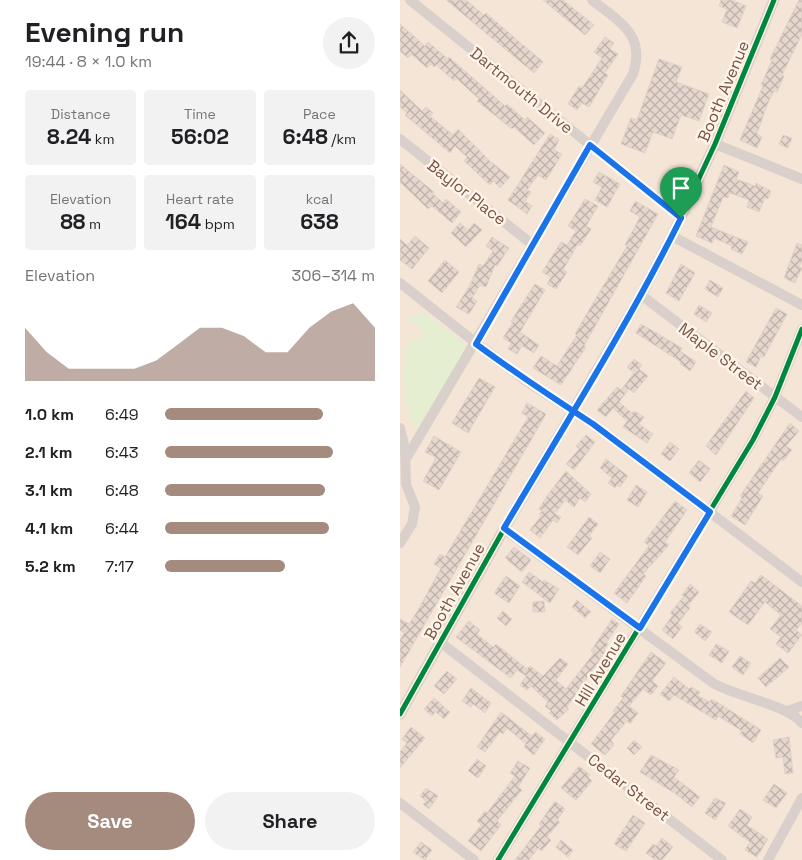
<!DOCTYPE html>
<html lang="en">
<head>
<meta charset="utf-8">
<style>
	:root { --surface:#fff; --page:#f2f2f2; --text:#202124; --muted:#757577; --accent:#a58a7e }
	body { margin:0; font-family:"Space Grotesk",sans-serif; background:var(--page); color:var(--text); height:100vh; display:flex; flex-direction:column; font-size:19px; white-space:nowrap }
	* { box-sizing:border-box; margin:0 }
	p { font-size:16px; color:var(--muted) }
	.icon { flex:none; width:28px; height:28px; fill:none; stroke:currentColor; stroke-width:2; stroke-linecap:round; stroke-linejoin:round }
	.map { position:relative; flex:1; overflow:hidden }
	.sheet { display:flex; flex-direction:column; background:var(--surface); width:400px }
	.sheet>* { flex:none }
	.pin { position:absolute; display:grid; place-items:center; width:42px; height:42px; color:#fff; margin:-51px -21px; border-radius:50% 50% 50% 0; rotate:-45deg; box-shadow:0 0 5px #0007 }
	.pin .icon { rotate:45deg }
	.round { display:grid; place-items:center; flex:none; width:52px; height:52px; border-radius:26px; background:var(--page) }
	.headline { display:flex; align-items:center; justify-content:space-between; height:85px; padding:0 25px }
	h1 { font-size:28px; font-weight:800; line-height:38px }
	.stats { display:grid; grid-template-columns:repeat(3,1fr); gap:8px; height:85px; padding:5px 25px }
	.stats div { display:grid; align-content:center; border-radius:5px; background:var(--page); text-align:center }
	.stats b { font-size:21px; font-weight:800 }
	.stats small { font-size:14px; font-weight:400 }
	.stats p { font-size:14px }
	.chart { height:140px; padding:10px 25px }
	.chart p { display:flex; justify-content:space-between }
	.chart svg { width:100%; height:90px; margin-top:5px; fill:var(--accent); opacity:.7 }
	.action { display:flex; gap:10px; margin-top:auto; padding:10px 25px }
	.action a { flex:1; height:58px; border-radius:30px; background:var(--accent); color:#fff; font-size:20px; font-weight:800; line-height:58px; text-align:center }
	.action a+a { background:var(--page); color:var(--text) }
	ul { padding:0 25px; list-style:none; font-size:16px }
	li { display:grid; grid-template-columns:80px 60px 1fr; align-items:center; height:38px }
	li i { height:12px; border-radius:6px; background:var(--accent) }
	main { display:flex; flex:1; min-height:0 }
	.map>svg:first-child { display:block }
</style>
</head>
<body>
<main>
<section class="sheet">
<div class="headline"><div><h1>Evening run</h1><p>19:44 · 8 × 1.0 km</p></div><a class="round"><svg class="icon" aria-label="share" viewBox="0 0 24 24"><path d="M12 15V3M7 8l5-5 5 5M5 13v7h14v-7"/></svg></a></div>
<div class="stats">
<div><p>Distance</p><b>8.24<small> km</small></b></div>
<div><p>Time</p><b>56:02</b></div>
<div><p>Pace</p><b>6:48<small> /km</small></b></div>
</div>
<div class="stats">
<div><p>Elevation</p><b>88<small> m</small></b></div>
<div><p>Heart rate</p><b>164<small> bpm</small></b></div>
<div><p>kcal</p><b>638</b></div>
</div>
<div class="chart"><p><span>Elevation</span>306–314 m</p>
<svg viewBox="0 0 160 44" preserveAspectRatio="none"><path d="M0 44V18L10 30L20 38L30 38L40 38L50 38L60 34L70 26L80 18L90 18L100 22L110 30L120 30L130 18L140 10L150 6L160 18V44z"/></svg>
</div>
<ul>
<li><b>1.0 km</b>6:49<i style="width:75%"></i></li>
<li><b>2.1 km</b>6:43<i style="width:80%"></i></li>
<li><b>3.1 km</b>6:48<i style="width:76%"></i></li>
<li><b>4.1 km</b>6:44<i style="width:78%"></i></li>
<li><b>5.2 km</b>7:17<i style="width:57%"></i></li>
</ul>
<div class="action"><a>Save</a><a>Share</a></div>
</section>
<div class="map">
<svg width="402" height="860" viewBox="0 0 402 860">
	<defs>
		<pattern id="building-cross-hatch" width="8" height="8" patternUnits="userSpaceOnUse" patternTransform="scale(1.25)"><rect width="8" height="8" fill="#e5d7ce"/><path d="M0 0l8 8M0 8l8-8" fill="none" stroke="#beb1a9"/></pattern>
	</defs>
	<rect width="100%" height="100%" fill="#f8f0e7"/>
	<path fill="#f4e5d6" d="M0 0H402V860H0Z"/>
	<path fill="#e5eed0" d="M23 312 63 342 67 347 16 431C2 406 0 358 11 338L17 340 23 331 10 323 9 318Z"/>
	<path fill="url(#building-cross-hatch)" stroke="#e1d2c9" d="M46 0H66L84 15 86 13 143 62 134 73Z
		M143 0H163L194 25 185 35Z
		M321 0H332L346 6 337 28 322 22 327 9 319 6Z
		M399 0H402V34L382 75 384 76 377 92 374 91 367 105 357 134 362 137 357 148 340 140 363 86 361 85 372 60 370 59Z
		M0 24 25 46 28 42 48 59 49 57 105 106 107 104 125 120 127 117 145 133 134 145 114 127 112 129 77 101 79 99 56 78 54 81 36 65 34 67 31 64 27 68 11 54 8 58 0 51Z
		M205 37 214 43 210 49 218 54 205 73 208 75 189 107 182 103 177 110 168 104 179 86 182 88 202 58 194 52Z
		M259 59 282 67 276 82 309 94 299 121 281 115 272 139 253 132 245 153 221 144 231 118 237 120Z
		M0 90 22 111 26 107 33 113 30 116 53 135 58 129 90 161 110 177 100 188 93 181 90 185 64 161 67 157 55 146 50 153 5 115 7 113 0 107Z
		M150 134 159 140 154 150 162 154 146 180 138 175 127 190 131 192 125 201 132 206 127 214 108 200Z
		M383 135 392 138 388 148 379 144Z
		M0 164 34 192 32 193 43 203 46 199 61 212 52 223 32 206 28 209 0 182Z
		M324 165 339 172 336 179 355 186 356 183 371 191 368 199 365 198 359 212 347 207 349 200 330 193 328 198 323 197 311 227 348 242 342 254 331 249 332 246 314 238 312 243 296 236Z
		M199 172 220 184 207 207 195 200 202 187 193 182Z
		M185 199 198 206 186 226 191 229 180 246 178 244 163 270 167 272 156 289 147 284 151 277 142 272 161 242 167 245 176 231 168 226Z
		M235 201 258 214 184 346 186 347 161 385 133 368 141 356 157 366 177 335 175 334 186 315 227 246 225 245 240 217 230 211Z
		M60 223 68 230 74 223 82 230 66 247 51 233Z
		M15 236 29 248 12 269 0 260V239L7 245Z
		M92 237 109 248 97 266 95 265 86 287 80 285 72 298 77 301 69 314 56 307 69 287 79 264 83 266 93 251 86 246Z
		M397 243 402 245V261L399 267 402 268 395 283 384 278Z
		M45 260 59 272 42 293 28 281Z
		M281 264 295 273 279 301 266 293Z
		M310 280 323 288 318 297 305 289Z
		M135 284 145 290 120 332 139 345 134 353 122 346 117 354 108 349 111 343 103 338 113 322 111 321Z
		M299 305 312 313 306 322 294 314Z
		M376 308 387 314 364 357 361 356 356 367 346 362Z
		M241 324 282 348 280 351 296 362 290 371 280 364 281 362 236 333Z
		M234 359 242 365 239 369 248 376 234 393 229 389 219 402 232 413 234 411 244 417 239 424 253 434 247 443 223 427 227 421 213 408 206 417 197 410 217 387 221 390 234 373 227 367Z
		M79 378 95 387 68 433 52 423Z
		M346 391 354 398 316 455 306 446Z
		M127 403 146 414 0 667V640L4 633 0 630V619L9 624 17 612 41 568 34 564 40 554 45 557 128 417 122 413Z
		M390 423 399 431 386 446 392 450 383 461 381 459 358 493 363 496 345 525 331 516 342 498 340 496Z
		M186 435 195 442 174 470 166 464 179 449 176 446Z
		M34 436 61 452 39 490 23 481 35 460V457L25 452Z
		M270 442 279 449 270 461 261 454Z
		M206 459 228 476 220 487 217 485 215 488 208 483 212 478 200 468Z
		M299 460 310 469 300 482 289 473Z
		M166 471 191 494 185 502 180 498 174 507 165 500 155 514 161 517 157 523 153 520 140 538 130 530 141 516 139 514 142 511 139 509 147 496Z
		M236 485 247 492 238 507 227 500Z
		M275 501 287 510 265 542 269 545 243 574 246 576 227 603 214 593 249 546 244 542Z
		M189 517 198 524 189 536 192 538 178 555 167 547Z
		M114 547 131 560 122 572 105 558Z
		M200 552 210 559 200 573 190 566Z
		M129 572 143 582 144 580 159 589 150 603 122 582Z
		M361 575 402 606V623L396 630 402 635 388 653 376 644 381 637 370 629 381 615 365 602 348 625 329 612 351 581 355 583Z
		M106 576 120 586 109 603 94 593Z
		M290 584 299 592 288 606 290 608 278 623 282 627 273 639 262 630 273 615 270 613 284 596 282 595Z
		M177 600 191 612 185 618 172 607Z
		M144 601 145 612H133V602Z
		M103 611 112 619 106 626 97 618Z
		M212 619 219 624 206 643 208 644 204 650 206 651 167 707 169 709 157 720 149 713 151 711 145 706 148 702 131 686 127 690 120 685 126 676 117 670 111 678 108 676 56 637 69 621 80 630 77 634 93 647 96 644 127 669 130 666 143 676 160 658 168 664 156 680 166 689 194 653 191 651Z
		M300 624 312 632 305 641 294 632Z
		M316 644 329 651 322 663 309 655Z
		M251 652 266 663 252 681 258 686 251 695 243 689 229 706 238 713 230 724 227 721 211 740 214 745 205 755 191 744 215 712 213 711 223 698 221 696Z
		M340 656 351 663 343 675 332 667Z
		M380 658 389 667 366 687 358 678Z
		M47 671 57 679 44 694 34 686Z
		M274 677 289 689 291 687 300 692 298 696 310 702 312 699 361 730 353 743 340 734 342 731 318 716 316 720 274 695 269 701 260 694Z
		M71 688 91 703 85 713 73 704 71 707 62 701Z
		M34 698 50 712 44 719 36 712 32 716 24 709Z
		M101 712 132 736 135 732 145 739 134 755 124 747 126 744 107 728 103 734 100 732 85 752 77 747Z
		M11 727 25 738 0 768V752L7 743 2 739Z
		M389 737 393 773 385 774 383 757 376 758 373 740Z
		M234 740 242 747 234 755 227 748Z
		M251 755 279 770 274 777 300 797 292 807 276 794 240 772Z
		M77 759 86 766 78 778 68 771Z
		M118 761 130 768 118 787 122 790 97 821 101 825 81 851 68 841 81 825 77 821 85 811 87 813 115 776 110 773Z
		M179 766 190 775 188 777 192 781 176 800 161 788Z
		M374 784 387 793 376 808 363 800Z
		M26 788 38 796 29 809 23 804 26 801 20 796Z
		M315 798 326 803 315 820 305 813Z
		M155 801 165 809 157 820 160 822 147 837 151 840 142 851 138 848 129 860H115L141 826 139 824Z
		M340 809 352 817 347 825 368 839 357 857 345 850 350 842 328 826Z
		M233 815 245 823 226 851 214 844Z
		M262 838 273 847 262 860H255L246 853 253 844 256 846Z
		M161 840 173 850 168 857 156 847Z
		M21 842 32 850 25 860 13 852Z"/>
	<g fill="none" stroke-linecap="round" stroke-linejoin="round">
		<path stroke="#dad0cb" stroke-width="10" d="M10 0 281 218
			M0 139 133 245
			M315 144 402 179
			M272 236 402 305
			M0 283 76 343 126 381 193 424 402 582
			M241 295 402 417
			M0 428 5 449 6 484 15 507 12 524 0 543
			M6 459 233 74C246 35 220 22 192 0
			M104 529 313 683C337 697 386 704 402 723
			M40 642 322 860
			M387 711 402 706
			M0 803 74 860
			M98 860 353 440 375 397 402 329
			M368 860 402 798"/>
		<path stroke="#dad0cb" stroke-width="11" d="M0 714 104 529 241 295 272 236 315 144 374 0"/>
		<g stroke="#fff4e9" stroke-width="8">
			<path id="cycleway" d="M0 714 104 529 241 295 272 236 315 144 374 0
				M98 860 353 440 375 397 402 329"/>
		</g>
		<use href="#cycleway" stroke="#00873e" stroke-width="5"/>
	</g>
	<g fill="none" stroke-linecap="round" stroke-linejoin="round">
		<g stroke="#fff" stroke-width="10">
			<path id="route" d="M281 218C228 325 164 426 104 528L240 628 310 512 193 424C153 398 114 372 76 344L190 145 281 218"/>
		</g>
		<use href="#route" stroke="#1a73e8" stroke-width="6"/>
	</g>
	<g text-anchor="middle" stroke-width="5" stroke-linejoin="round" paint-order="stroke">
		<g font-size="16" fill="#785345" stroke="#fff4e9">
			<text transform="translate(122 90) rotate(39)" y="6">Dartmouth Drive</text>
			<text transform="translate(323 91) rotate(-67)" y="6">Booth Avenue</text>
			<text transform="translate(67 192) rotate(38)" y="6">Baylor Place</text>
			<text transform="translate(321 356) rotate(37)" y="6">Maple Street</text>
			<text transform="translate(54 591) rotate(-61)" y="6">Booth Avenue</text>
			<text transform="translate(200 669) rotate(-59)" y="6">Hill Avenue</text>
			<text transform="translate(229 787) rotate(38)" y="6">Cedar Street</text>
		</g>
	</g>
</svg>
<div class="pin" style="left:281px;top:218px;background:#1e9e55"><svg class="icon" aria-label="arrive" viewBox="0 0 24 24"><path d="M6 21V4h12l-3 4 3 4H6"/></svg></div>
</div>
</main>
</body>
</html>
